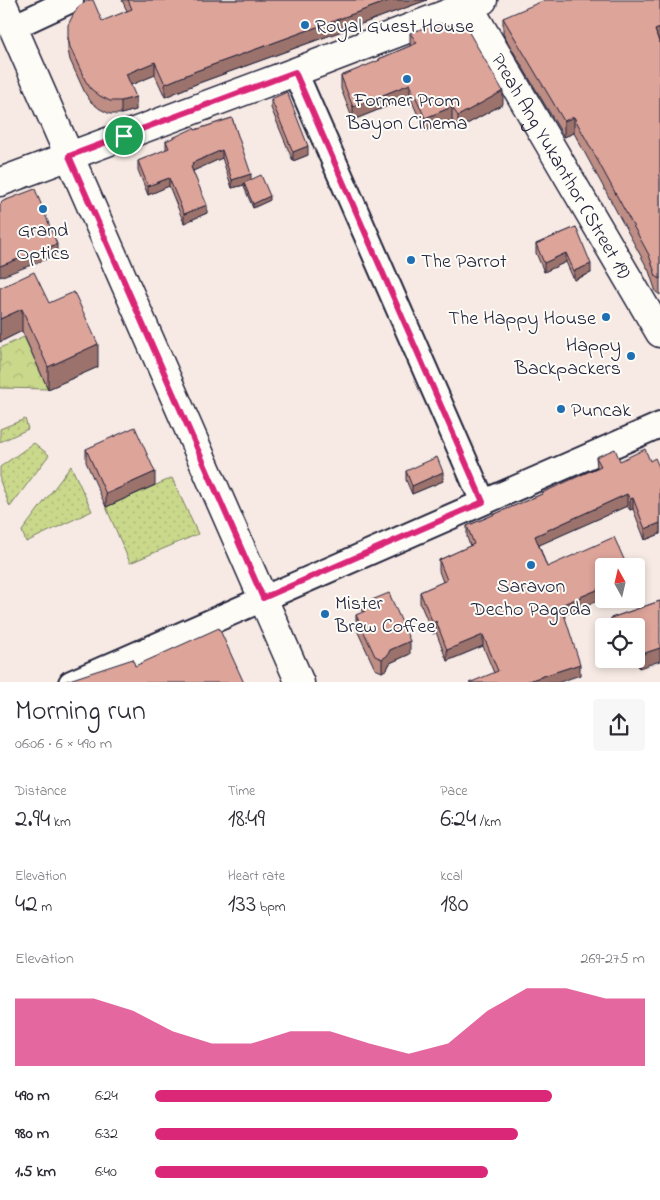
<!DOCTYPE html>
<html lang="en">
<head>
<meta charset="utf-8">
<style>
	:root { --surface:#fff; --page:#f7f7f7; --text:#2b2b33; --muted:#7c7c81; --accent:#db2777 }
	body { margin:0; font-family:"Indie Flower",sans-serif; background:var(--page); color:var(--text); height:100vh; display:flex; flex-direction:column; font-size:19px; white-space:nowrap }
	* { box-sizing:border-box; margin:0 }
	p { font-size:16px; color:var(--muted) }
	.icon { flex:none; width:28px; height:28px; fill:none; stroke:currentColor; stroke-width:2; stroke-linecap:round; stroke-linejoin:round }
	.map { position:relative; height:682px; overflow:hidden }
	.drawer { display:flex; flex-direction:column; background:var(--surface); flex:1 }
	.drawer>* { flex:none }
	.needle { width:32px; rotate:352deg }
	.controls { position:absolute; left:595px; top:558px; display:grid; gap:10px }
	.controls a { display:grid; place-items:center; width:50px; height:50px; border-radius:5px; background:var(--surface); box-shadow:0 2px 8px #0003; font-size:25px }
	.pin { position:absolute; display:grid; place-items:center; width:42px; height:42px; color:#fff; margin:-21px; border:2px solid #fff; border-radius:50%; box-shadow:0 1px 5px #0007 }
	.round { display:grid; place-items:center; flex:none; width:52px; height:52px; border-radius:5px; background:var(--page) }
	.summary { display:flex; align-items:center; justify-content:space-between; height:85px; padding:0 15px }
	h1 { font-size:28px; font-weight:600; line-height:38px }
	.metrics { display:grid; grid-template-columns:repeat(3,1fr); gap:8px; height:85px; padding:5px 15px }
	.metrics div { display:grid; align-content:center }
	.metrics b { font-size:25px; font-weight:600 }
	.metrics small { font-size:14px; font-weight:400 }
	.metrics p { font-size:14px }
	.chart { height:140px; padding:10px 15px }
	.chart p { display:flex; justify-content:space-between }
	.chart svg { width:100%; height:90px; margin-top:5px; fill:var(--accent); opacity:.7 }
	ul { padding:0 15px; list-style:none; font-size:16px }
	li { display:grid; grid-template-columns:80px 60px 1fr; align-items:center; height:38px }
	li i { height:12px; border-radius:6px; background:var(--accent) }
	.map>svg:first-child { display:block }
</style>
</head>
<body>
<div class="map">
<svg width="660" height="683" viewBox="0 0 660 683">
	<defs>
		<pattern id="grass-dots" width="8" height="8" patternUnits="userSpaceOnUse" patternTransform="scale(1.25)"><rect width="8" height="8" fill="#cad88b"/><path d="M2 2h.1M6 6h.1" fill="none" stroke="#adb979" stroke-width="1.8" stroke-linecap="round"/></pattern>
		<pattern id="forest-crowns" width="20" height="18" patternUnits="userSpaceOnUse" patternTransform="scale(1.25)"><rect width="20" height="18" fill="#cad88b"/><path d="M2 6a3 3 0 1 1 6 0M12 15a3 3 0 1 1 6 0" fill="none" stroke="#adb979"/></pattern>
	</defs>
	<rect width="100%" height="100%" fill="#f7eae4"/>
	<filter id="ink" filterUnits="userSpaceOnUse"><feTurbulence type="fractalNoise" baseFrequency=".02" numOctaves="2"/><feDisplacementMap in="SourceGraphic" scale="10" xChannelSelector="R" yChannelSelector="G"/><feConvolveMatrix kernelMatrix="1 2 1 2 8 2 1 2 1" color-interpolation-filters="sRGB"/></filter>
	<g filter="url(#ink)">
		<path fill="url(#grass-dots)" stroke="#767d63" d="M25 419 28 429 0 442V429Z
			M34 443 49 455 10 507 0 481V467Z
			M71 466 92 511 26 542 22 531Z
			M172 478 198 534 130 563 106 507Z"/>
		<path fill="url(#forest-crowns)" stroke="#767d63" d="M24 337 48 389 0 388V348Z"/>
		<g fill="none" stroke-linecap="round" stroke-linejoin="round">
			<g stroke="#22223b" stroke-width="28">
				<path id="street" d="M13 27 71 0
					M295 72 483 502
					M71 683 660 425"/>
			</g>
			<g stroke="#22223b" stroke-width="31">
				<g id="secondary">
					<path id="s1" d="M465 0 660 333"/>
					<path d="M0 182 295 72 483 0"/>
				</g>
			</g>
			<g stroke="#22223b" stroke-width="31">
				<path id="primary" d="M1 0 300 683"/>
			</g>
			<use href="#street" stroke="#fdfcf7" stroke-width="24"/>
			<use href="#secondary" stroke="#fdfcf7" stroke-width="28"/>
			<use href="#primary" stroke="#fdfcf7" stroke-width="28"/>
		</g>
		<path fill="#be8d84" stroke="#22223b" d="M122 0H427L196 84 165 97 155 75 130 85 136 110 121 114H110L100 109 91 102 85 93 70 60 68 50V37L127 11Z
			M660 0V295L656 292 649 271 574 133 564 137 503 34V18Z
			M410 33 503 104 458 129 452 120 425 131 410 97 353 120 341 89V76L379 61V59L410 46Z
			M271 99 308 155 293 161 271 108Z
			M232 118 251 180 270 200 253 208 244 187V185L232 188 222 158 193 171 207 213 184 223 169 186 148 195 138 170V161L166 150V141L195 130Z
			M576 227 591 273 574 280 566 262 544 272 536 253V244Z
			M0 288 98 367 48 389 22 331 0 342Z
			M86 449 155 485 106 507 86 462Z
			M596 457 620 461H650L660 469V534L645 540 633 509 630 510 627 506 539 545 547 567 604 566V598L564 615 580 675 494 673 483 646 447 661 436 632 433 634 420 603V592L443 582 439 571V560L470 546 467 537V526L542 494 597 468Z
			M406 471 443 481 412 494 406 480Z
			M660 601 639 668 636 659V626H611V618Z
			M362 604 410 654 390 663 387 669 382 672 375 669 356 628V615L362 613Z"/>
		<path fill="#9b736c" stroke="#22223b" d="M391 0H427L196 84 165 97V84L196 71Z
			M660 28V44L655 30Z
			M155 62V75L126 87V74Z
			M410 84V97L353 120V107Z
			M503 91V104L458 129V116Z
			M136 97V110L121 114V101Z
			M452 107V120L425 131V118Z
			M574 117V133L564 137V121Z
			M308 146V155L293 161V152Z
			M222 150V158L193 171V174L191 167 192 163Z
			M251 174V182L244 183V185L232 188V180Z
			M169 178V186L148 195V186Z
			M270 196V200L253 208V204Z
			M207 205V213L184 223V214Z
			M57 244V255L0 277V266Z
			M566 253V262L544 272V263Z
			M591 264V273L574 280V271Z
			M22 309V331L0 342V319Z
			M98 344V367L48 389V367Z
			M155 472V485L106 507V494Z
			M443 472V481L412 494V486Z
			M627 494V506L535 547V536Z
			M633 498V509L630 510V499Z
			M660 523V534L645 540V529Z
			M604 587V598L561 616V605Z
			M436 621V632L433 634V623Z
			M483 635V646L447 661V650Z
			M410 641V654L390 663 387 669 382 672V659L390 650Z
			M660 648V661L639 668V655Z
			M621 659H631L621 662Z
			M580 664V675L557 683H522Z"/>
		<path fill="#dda49a" stroke="#22223b" d="M89 0H93L102 21 132 9 128 0H391L196 71 165 84 155 62 126 74 136 97 121 101H110L100 96 91 89 85 80 70 47 68 37V25L73 15 79 6Z
			M545 0H660V28L655 30 659 42H660V279L656 276 649 255 574 117 564 121 503 18Z
			M438 23 467 29 503 91 458 116 452 107 425 118 410 84 353 107 341 76 380 60 379 59 417 43 410 33Z
			M287 92 308 146 293 152 271 99Z
			M232 118 251 174 232 180 222 150 192 163 193 165 191 167 207 205 184 214 169 178 148 186 138 161 169 148 166 141 194 128 195 130Z
			M261 175 270 196 253 204 244 183Z
			M35 189 57 244 0 266V204L2 203 1 202Z
			M576 227 591 264 574 271 566 253 544 263 536 244Z
			M34 272 49 303 74 292 98 344 48 367 22 309 0 319V288Z
			M135 427 155 472 106 494 86 449Z
			M615 449 620 461 645 449 650 461 655 458 660 469V523L645 529 633 498 630 499 627 494 535 536 547 567 614 537 627 566H604V587L561 605 580 664 522 683H469L498 671 483 635 447 650 436 621 433 623 420 592 447 580 439 560 474 544 467 526 542 494V493L601 466 596 457Z
			M437 457 443 472 412 486 406 471Z
			M389 593 410 641 390 650 387 656 382 659 375 656 356 615 365 611 362 604Z
			M660 601V648L639 655 636 648V626H614L611 618Z
			M219 628 244 683H60L133 659 135 666Z"/>
	</g>
	<g fill="none" stroke-linecap="round" stroke-linejoin="round" filter="url(#ink)">
		<g stroke="#fff" stroke-width="10">
			<path id="route" d="M295 72 483 502 263 598 69 156Z"/>
		</g>
		<use href="#route" stroke="#db2777" stroke-width="6"/>
	</g>
	<g fill="#1f6fb2" stroke="#fdfcf7" stroke-width="2">
		<circle cx="305" cy="25" r="5"/>
		<circle cx="407" cy="79" r="5"/>
		<circle cx="43" cy="209" r="5"/>
		<circle cx="411" cy="260" r="5"/>
		<circle cx="606" cy="317" r="5"/>
		<circle cx="631" cy="356" r="5"/>
		<circle cx="561" cy="409" r="5"/>
		<circle cx="531" cy="565" r="5"/>
		<circle cx="325" cy="614" r="5"/>
	</g>
	<g text-anchor="middle" stroke-width="4" stroke-linejoin="round" paint-order="stroke">
		<g font-size="20" fill="#22223b" stroke="#fdfcf7" text-anchor="start">
			<text x="315" y="32">Royal Guest House</text>
			<text x="407" y="106" text-anchor="middle">Former Prom<tspan x="407" dy="23">Bayon Cinema</tspan></text>
			<text x="43" y="236" text-anchor="middle">Grand<tspan x="43" dy="23">Optics</tspan></text>
			<text x="421" y="267">The Parrot</text>
			<text x="596" y="324" text-anchor="end">The Happy House</text>
			<text x="621" y="351" text-anchor="end">Happy<tspan x="621" dy="23">Backpackers</tspan></text>
			<text x="571" y="416">Puncak</text>
			<text x="531" y="592" text-anchor="middle">Saravon<tspan x="531" dy="23">Decho Pagoda</tspan></text>
			<text x="335" y="609">Mister<tspan x="335" dy="23">Brew Coffee</tspan></text>
		</g>
		<g font-size="20" fill="#22223b" stroke="#fdfcf7">
			<text dy="7" stroke="none"><textPath href="#s1" startOffset="192">Preah Ang Yukanthor (Street 19)</textPath></text>
		</g>
	</g>
</svg>
<div class="controls">
<a><svg class="needle" viewBox="-14 -14 28 28"><path d="M0-13l5 13h-10z" fill="#e53935"/><path d="M0 13l5-13h-10z" fill="#7c7c81"/></svg></a>
<a><svg class="icon" aria-label="locate" viewBox="0 0 24 24"><circle cx="12" cy="12" r="6"/><path d="M12 2v4M12 18v4M2 12h4M18 12h4"/></svg></a>
</div>
<div class="pin" style="left:124px;top:136px;background:#1e9e55"><svg class="icon" aria-label="arrive" viewBox="0 0 24 24"><path d="M6 21V4h12l-3 4 3 4H6"/></svg></div>
</div>
<section class="drawer">
<div class="summary"><div><h1>Morning run</h1><p>06:06 · 6 × 490 m</p></div><a class="round"><svg class="icon" aria-label="share" viewBox="0 0 24 24"><path d="M12 15V3M7 8l5-5 5 5M5 13v7h14v-7"/></svg></a></div>
<div class="metrics">
<div><p>Distance</p><b>2.94<small> km</small></b></div>
<div><p>Time</p><b>18:49</b></div>
<div><p>Pace</p><b>6:24<small> /km</small></b></div>
</div>
<div class="metrics">
<div><p>Elevation</p><b>42<small> m</small></b></div>
<div><p>Heart rate</p><b>133<small> bpm</small></b></div>
<div><p>kcal</p><b>180</b></div>
</div>
<div class="chart"><p><span>Elevation</span>269–275 m</p>
<svg viewBox="0 0 160 44" preserveAspectRatio="none"><path d="M0 44V11L10 11L20 11L30 17L40 27L50 33L60 33L70 27L80 27L90 33L100 38L110 33L120 17L130 6L140 6L150 11L160 11V44z"/></svg>
</div>
<ul>
<li><b>490 m</b>6:24<i style="width:81%"></i></li>
<li><b>980 m</b>6:32<i style="width:74%"></i></li>
<li><b>1.5 km</b>6:40<i style="width:68%"></i></li>
</ul>
</section>
</body>
</html>
